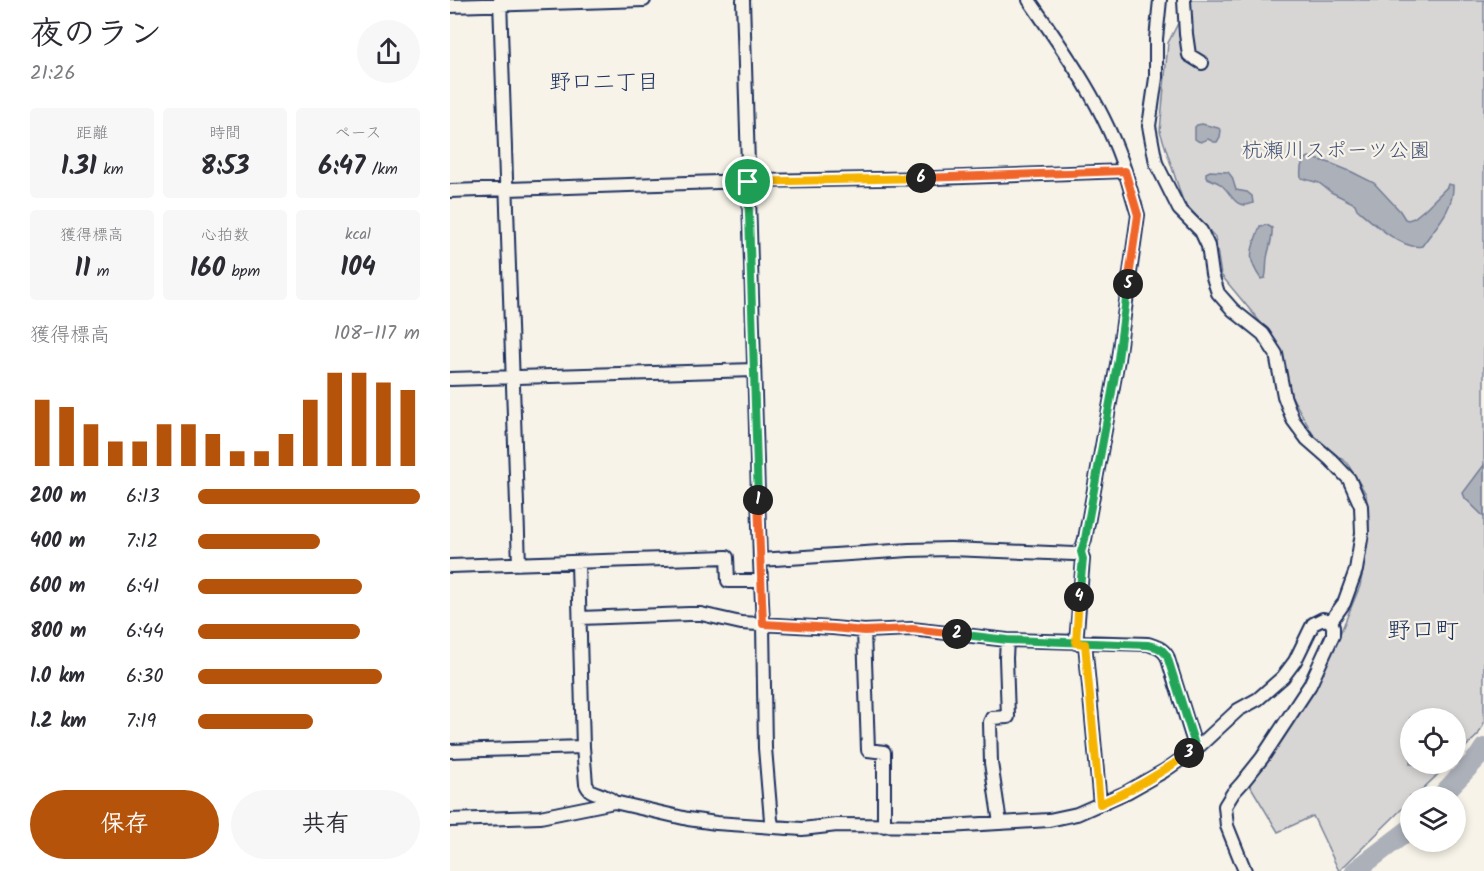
<!DOCTYPE html>
<html lang="ja">
<head>
<meta charset="utf-8">
<style>
	:root { --surface:#fff; --page:#f7f7f7; --text:#2b2b33; --muted:#7c7c81; --accent:#b45309 }
	body { margin:0; font-family:Kalam,"Klee One",sans-serif; background:var(--page); color:var(--text); height:100vh; display:flex; flex-direction:column; font-size:22px; white-space:nowrap }
	* { box-sizing:border-box; margin:0 }
	p { font-size:20px; color:var(--muted) }
	.icon { flex:none; width:33px; height:33px; fill:none; stroke:currentColor; stroke-width:2; stroke-linecap:round; stroke-linejoin:round }
	.map { position:relative; flex:1; overflow:hidden }
	.sheet { display:flex; flex-direction:column; background:var(--surface); width:450px }
	.sheet>* { flex:none }
	.tools { position:absolute; left:950px; top:708px; display:grid; gap:12px }
	.tools a { display:grid; place-items:center; width:66px; height:66px; border-radius:50%; background:var(--surface); box-shadow:0 3px 9px #0003; font-size:30px }
	.pin { position:absolute; display:grid; place-items:center; width:51px; height:51px; color:#fff; margin:-26px; border:3px solid #fff; border-radius:50%; box-shadow:0 2px 6px #0007 }
	.km { position:absolute; width:30px; height:30px; margin:-15px; border-radius:50%; background:#222; color:#fff; font-size:16px; line-height:30px; text-align:center }
	.round { display:grid; place-items:center; flex:none; width:63px; height:63px; border-radius:32px; background:var(--page) }
	.headline { display:flex; align-items:center; justify-content:space-between; height:102px; padding:0 30px }
	h1 { font-size:33px; font-weight:600; line-height:45px }
	.stats { display:grid; grid-template-columns:repeat(3,1fr); gap:9px; height:102px; padding:6px 30px }
	.stats div { display:grid; align-content:center; border-radius:6px; background:var(--page); text-align:center }
	.stats b { font-size:26px; font-weight:600 }
	.stats small { font-size:16px; font-weight:400 }
	.stats p { font-size:16px }
	.chart { height:168px; padding:12px 30px }
	.chart p { display:flex; justify-content:space-between }
	.chart svg { width:100%; height:108px; margin-top:6px; stroke:var(--accent); stroke-width:6 }
	.button { display:flex; gap:12px; margin-top:auto; padding:12px 30px }
	.button a { flex:1; height:69px; border-radius:36px; background:var(--accent); color:#fff; font-size:24px; font-weight:600; line-height:69px; text-align:center }
	.button a+a { background:var(--page); color:var(--text) }
	ul { padding:0 30px; list-style:none; font-size:20px }
	li { display:grid; grid-template-columns:96px 72px 1fr; align-items:center; height:45px }
	li i { height:15px; border-radius:8px; background:var(--accent) }
	main { display:flex; flex:1; min-height:0 }
	.map>svg:first-child { display:block }
</style>
</head>
<body>
<main>
<section class="sheet">
<div class="headline"><div><h1>夜のラン</h1><p>21:26</p></div><a class="round"><svg class="icon" aria-label="share" viewBox="0 0 24 24"><path d="M12 15V3M7 8l5-5 5 5M5 13v7h14v-7"/></svg></a></div>
<div class="stats">
<div><p>距離</p><b>1.31<small> km</small></b></div>
<div><p>時間</p><b>8:53</b></div>
<div><p>ペース</p><b>6:47<small> /km</small></b></div>
</div>
<div class="stats">
<div><p>獲得標高</p><b>11<small> m</small></b></div>
<div><p>心拍数</p><b>160<small> bpm</small></b></div>
<div><p>kcal</p><b>104</b></div>
</div>
<div class="chart"><p><span>獲得標高</span>108–117 m</p>
<svg viewBox="0 0 160 44" preserveAspectRatio="none"><path d="M5 44V17M15 44V20M25 44V27M35 44V34M45 44V34M55 44V27M65 44V27M75 44V31M85 44V38M95 44V38M105 44V31M115 44V17M125 44V6M135 44V6M145 44V10M155 44V13"/></svg>
</div>
<ul>
<li><b>200 m</b>6:13<i style="width:100%"></i></li>
<li><b>400 m</b>7:12<i style="width:55%"></i></li>
<li><b>600 m</b>6:41<i style="width:74%"></i></li>
<li><b>800 m</b>6:44<i style="width:73%"></i></li>
<li><b>1.0 km</b>6:30<i style="width:83%"></i></li>
<li><b>1.2 km</b>7:19<i style="width:52%"></i></li>
</ul>
<div class="button"><a>保存</a><a>共有</a></div>
</section>
<div class="map">
<svg width="1034" height="871" viewBox="0 0 1034 871">
	<rect width="100%" height="100%" fill="#f7f3e8"/>
	<filter id="ink" filterUnits="userSpaceOnUse"><feTurbulence type="fractalNoise" baseFrequency=".0167" numOctaves="2"/><feDisplacementMap in="SourceGraphic" scale="12" xChannelSelector="R" yChannelSelector="G"/><feConvolveMatrix kernelMatrix="1 2 1 2 8 2 1 2 1" color-interpolation-filters="sRGB"/></filter>
	<g filter="url(#ink)">
		<path fill="#d7d6d4" stroke="#798299" stroke-width="1.5" d="M740 0H1034V723L1028 735 1005 757V718H960V764H999L965 796H960V801L889 871 863 816 828 832 798 782 860 693 890 634 910 586 916 554 919 521 916 494 897 463 865 438 841 395 831 350 816 329 771 275 765 237 733 201 710 131 718 43Z"/>
		<path fill="#acb0b9" stroke="#727c95" stroke-width="1.5" d="M752 124 768 128 771 130 770 137 767 142H764L758 139C752 141 751 144 745 139V127L747 125Z
			M859 157 880 163 902 172 924 183 950 211 955 219 958 220 964 218 975 209 997 187 998 184 1003 185C1004 210 985 227 972 246 953 251 921 221 907 209L905 204 881 192 869 183 851 178C850 170 851 160 859 157Z
			M760 171 778 172 782 177 786 190 797 192 802 196 803 203C784 211 782 192 770 184 766 181 761 180 756 177V173Z
			M817 225 822 228C823 240 819 246 817 258 816 265 817 271 815 278L811 279C795 257 802 249 810 226Z
			M1034 465V517L1015 498 1013 493Z"/>
		<g fill="none" stroke-linecap="round" stroke-linejoin="round">
			<path stroke="#acb0b9" stroke-width="20" d="M991 796 1029 756 1034 748
				M905 871 960 829"/>
			<g stroke="#1b2f5e" stroke-width="16">
				<path id="minor" d="M50 0 69 564
					M293 0 310 560 313 625 315 748 321 820 323 827
					M579 0C616 53 655 108 675 171
					M710 0 706 39V78L699 126 706 163 729 209 751 231 758 246 762 274 768 293 783 310 813 334 826 354 834 396 843 420 857 439 881 460 899 479 911 506 912 533 906 570 894 603 881 621
					M734 0 736 34 739 55 752 63
					M0 6 194 0
					M0 191 298 181 486 178 675 171 688 215 668 359 635 539 631 552 624 554 500 549 459 550 310 560
					M0 379 304 370
					M128 563 133 747 136 784C140 794 147 792 156 797 159 798 162 800 164 802
					M0 566 277 557 278 581H311
					M130 618 239 614H251L291 623 383 628 414 631 462 629 557 640 698 644C707 647 712 648 717 656L746 749
					M414 631 418 750 434 752V826
					M626 643 633 559 631 552
					M635 643 650 804
					M0 751 133 747
					M0 820 90 817 164 802 238 819 266 823 352 829 387 825 498 826 599 820 627 814 677 792 714 771 746 749 788 710 808 699 833 677 845 661 863 624 873 619 881 621 883 627V635L860 685 812 758 792 783 783 793 775 806 777 826 795 871
					M550 823 541 763 540 722 542 718 558 717 556 658 557 640"/>
			</g>
			<use href="#minor" stroke="#f7f3e8" stroke-width="12"/>
		</g>
	</g>
	<g fill="none" stroke-linecap="round" stroke-linejoin="round" filter="url(#ink)">
		<g stroke="#fff" stroke-width="12">
			<path id="split-1" d="M298 182 308 500"/>
		</g>
		<g stroke="#fff" stroke-width="12">
			<path id="split-2" d="M308 500 313 624 383 628 414 631 462 629 507 634"/>
		</g>
		<g stroke="#fff" stroke-width="12">
			<path id="split-3" d="M507 634 557 640 698 645C707 647 712 648 717 656L746 748 739 753"/>
		</g>
		<g stroke="#fff" stroke-width="12">
			<path id="split-4" d="M629 597 626 643 635 644 650 804C682 790 711 774 739 753"/>
		</g>
		<g stroke="#fff" stroke-width="12">
			<path id="split-5" d="M629 597 633 559 631 552 635 539 668 359 678 284"/>
		</g>
		<g stroke="#fff" stroke-width="12">
			<path id="split-6" d="M471 178 675 171 688 215 678 284"/>
		</g>
		<g stroke="#fff" stroke-width="12">
			<path id="split-7" d="M298 182 471 178"/>
		</g>
		<use href="#split-1" stroke="#22a559" stroke-width="8"/>
		<use href="#split-2" stroke="#f0652b" stroke-width="8"/>
		<use href="#split-3" stroke="#22a559" stroke-width="8"/>
		<use href="#split-4" stroke="#f5b400" stroke-width="8"/>
		<use href="#split-5" stroke="#22a559" stroke-width="8"/>
		<use href="#split-6" stroke="#f0652b" stroke-width="8"/>
		<use href="#split-7" stroke="#f5b400" stroke-width="8"/>
	</g>
	<g text-anchor="middle" stroke-width="4.5" stroke-linejoin="round" paint-order="stroke">
		<g font-size="21" fill="#415076" stroke="#f7f3e8">
			<text x="886" y="157">杭瀬川スポーツ公園</text>
		</g>
		<g font-size="22" fill="#1b2f5e" stroke="#f7f3e8">
			<text x="154" y="89">野口二丁目</text>
		</g>
		<g font-size="24" fill="#1b2f5e" stroke="#f7f3e8">
			<text x="973" y="638">野口町</text>
		</g>
	</g>
</svg>
<div class="tools">
<a><svg class="icon" aria-label="locate" viewBox="0 0 24 24"><circle cx="12" cy="12" r="6"/><path d="M12 2v4M12 18v4M2 12h4M18 12h4"/></svg></a>
<a><svg class="icon" aria-label="layers" viewBox="0 0 24 24"><path d="M12 4l9 5-9 5-9-5zM3 14l9 5 9-5"/></svg></a>
</div>
<div class="pin" style="left:298px;top:182px;background:#1e9e55"><svg class="icon" aria-label="arrive" viewBox="0 0 24 24"><path d="M6 21V4h12l-3 4 3 4H6"/></svg></div>
<b class="km" style="left:308px;top:500px">1</b>
<b class="km" style="left:507px;top:634px">2</b>
<b class="km" style="left:739px;top:753px">3</b>
<b class="km" style="left:629px;top:597px">4</b>
<b class="km" style="left:678px;top:284px">5</b>
<b class="km" style="left:471px;top:178px">6</b>
</div>
</main>
</body>
</html>
